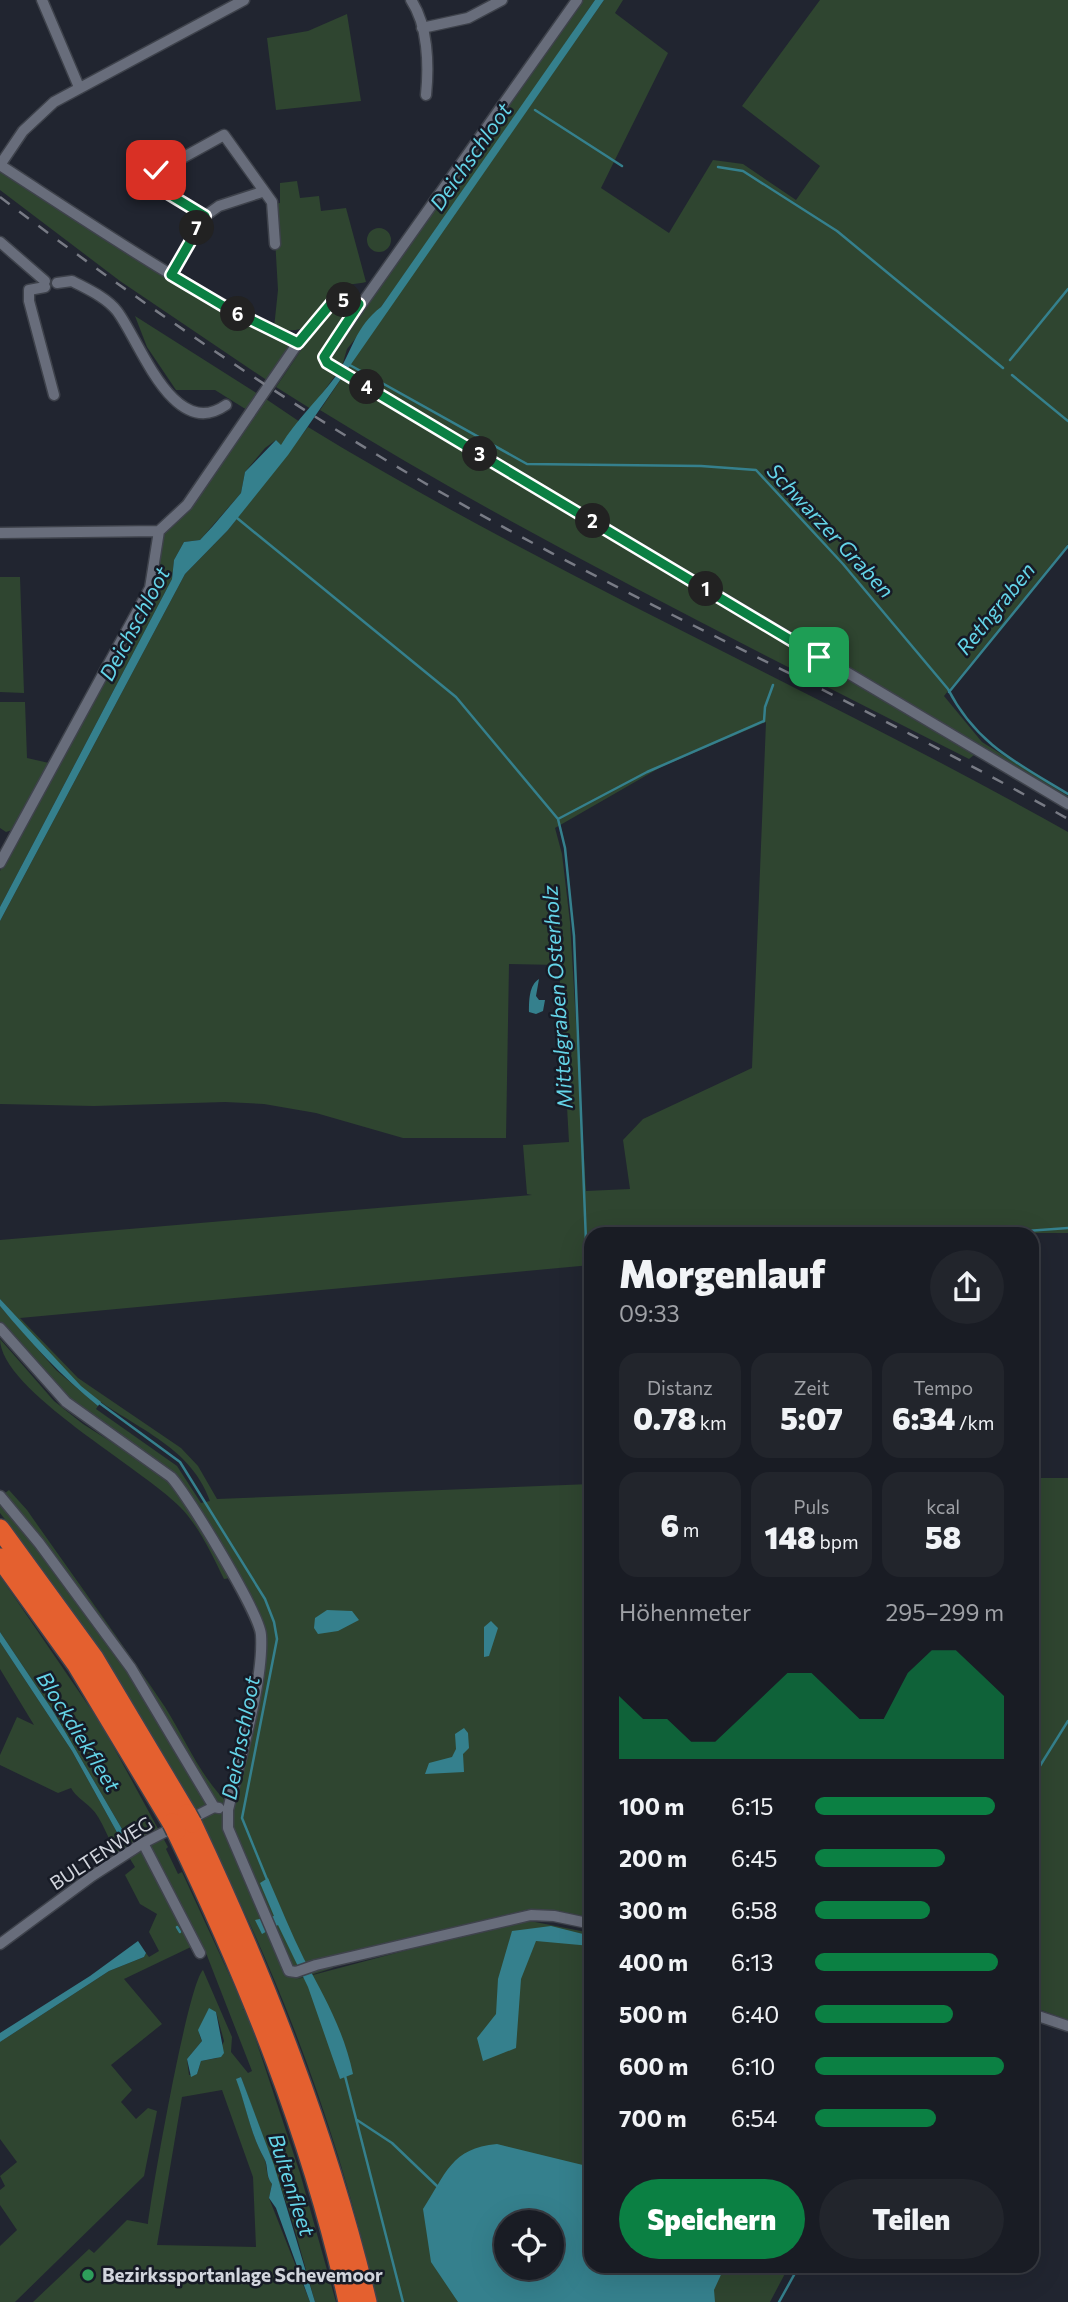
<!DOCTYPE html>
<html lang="de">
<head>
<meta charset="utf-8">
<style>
	:root { --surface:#191c24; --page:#22252c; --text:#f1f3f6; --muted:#9fa1a6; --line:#373a41; --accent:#0b8043 }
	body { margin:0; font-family:Commissioner,sans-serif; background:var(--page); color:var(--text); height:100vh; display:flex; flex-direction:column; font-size:26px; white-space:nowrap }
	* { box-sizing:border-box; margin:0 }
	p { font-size:23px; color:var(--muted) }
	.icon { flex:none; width:38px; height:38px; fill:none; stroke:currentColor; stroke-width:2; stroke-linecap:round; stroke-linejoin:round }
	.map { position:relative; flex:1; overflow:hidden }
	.side { position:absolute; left:584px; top:1227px; width:455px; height:1046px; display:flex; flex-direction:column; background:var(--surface); border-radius:21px; box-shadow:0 7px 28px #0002,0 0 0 2px var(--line) }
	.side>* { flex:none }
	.buttons { position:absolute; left:494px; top:2210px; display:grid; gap:14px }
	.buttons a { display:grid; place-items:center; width:70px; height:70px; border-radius:50%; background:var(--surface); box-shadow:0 7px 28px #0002,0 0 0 2px var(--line); font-size:35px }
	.pin { position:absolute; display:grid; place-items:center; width:60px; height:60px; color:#fff; margin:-30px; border-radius:14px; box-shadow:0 4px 10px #0006 }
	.km { position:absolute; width:35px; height:35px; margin:-18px; border-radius:50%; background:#222; color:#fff; font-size:19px; line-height:35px; text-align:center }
	.round { display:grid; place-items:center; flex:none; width:74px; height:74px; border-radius:37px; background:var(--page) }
	.summary { display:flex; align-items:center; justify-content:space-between; height:119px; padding:0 35px }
	h1 { font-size:38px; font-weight:800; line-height:52px }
	.figures { display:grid; grid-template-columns:repeat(3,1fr); gap:10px; height:119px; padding:7px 35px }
	.figures div { display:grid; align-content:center; border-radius:18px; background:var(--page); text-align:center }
	.figures b { font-size:30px; font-weight:800 }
	.figures small { font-size:19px; font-weight:400 }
	.figures p { font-size:19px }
	.chart { height:196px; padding:14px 35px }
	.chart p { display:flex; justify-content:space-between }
	.chart svg { width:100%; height:126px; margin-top:7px; fill:var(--accent); opacity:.7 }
	.button { display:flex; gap:14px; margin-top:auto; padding:14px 35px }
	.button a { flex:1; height:80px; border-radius:42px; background:var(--accent); color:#fff; font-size:28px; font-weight:800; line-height:80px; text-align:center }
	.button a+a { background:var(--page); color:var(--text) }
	ul { padding:0 35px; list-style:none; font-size:23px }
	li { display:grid; grid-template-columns:112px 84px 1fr; align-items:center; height:52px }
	li i { height:18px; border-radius:9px; background:var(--accent) }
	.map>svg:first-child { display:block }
</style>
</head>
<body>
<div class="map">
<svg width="1068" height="2302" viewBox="0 0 1068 2302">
	<rect width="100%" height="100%" fill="#212530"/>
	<path fill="#2f4530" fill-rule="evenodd" d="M583 0H595L476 173 381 307 347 349 342 366 336 365 330 356Z
		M604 0H623L615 13 668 53 601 188 669 233 713 160 743 164 796 200 820 166 742 106 820 0H1068V544L944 696 982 742 1068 796V800L346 369Z
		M347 14 361 101 276 110 267 38 308 31Z
		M0 168 288 342 291 348 268 381 120 281 0 190Z
		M297 181 300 198 319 196 321 211 346 208 366 282C358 284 345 284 339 288 309 306 323 339 274 328L278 290 273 204 280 203V183Z
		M367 240a12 12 0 1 1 24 0a12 12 0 1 1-24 0Z
		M338 304 350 311 318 359 337 373 311 409 276 387 329 309Z
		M135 316 258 394 247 410 215 390H176L147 347Z
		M343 376 974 755 969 759C750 647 529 539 320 410Z
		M266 399 300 422 281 446 276 440 265 448 245 472 241 493 200 540 184 542 174 560 172 579 0 907V871L153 592 161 542 166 530 190 510Z
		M308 427C553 577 818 691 1068 832V1233L592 1234 591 1265 20 1318 78 1378 181 1448 198 1466 217 1499 591 1484V1920L530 1909 329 1957 333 1968 294 1980 490 1928 530 1921 591 1933 592 2266H789L770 2302H377C312 2013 182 1746 0 1513V1497L9 1490 27 1510C73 1576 120 1640 165 1707 187 1742 202 1781 233 1808L265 1631 237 1577 224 1579C212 1555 199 1526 180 1507 144 1469 0 1390 0 1339L54 1401 83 1424 187 1490 171 1470 80 1410 0 1322V1306L56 1370 98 1406 96 1409 177 1466 201 1503 210 1501C189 1441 124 1425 80 1386 52 1359 25 1329 0 1299V1240L532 1195 527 1194 523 1145 569 1142 559 965 509 964 506 1138H403L316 1113 264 1104 225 1102 94 1106 0 1104V921L185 574 228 530ZM766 722 752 1068 643 1119 623 1140 630 1189 586 1191 570 922 562 854 555 828 661 767ZM506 2222H551V2268H506Z
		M0 577H20L24 693 0 692Z
		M0 702H25L27 758 49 763 12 830 6 832 0 828Z
		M1032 1478H1068V2020L1033 2007Z
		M0 1576 101 1724 168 1847 166 1849 178 1874 182 1872 245 2009 242 2010H246L300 2173 336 2302H315L290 2213 241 2077 237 2079C246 2106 250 2132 264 2158 268 2167 265 2175 272 2184L269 2198 310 2302H33L89 2249 94 2253 127 2220 148 2224C152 2190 188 1984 203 1970L232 2037 231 2052 248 2073 252 2071 206 1953 193 1946 124 1979 162 2024 111 2065 132 2090 121 2102 136 2119 148 2108 157 2111 144 2176 15 2302H0V2246L17 2230 0 2205V2190L5 2186 0 2176 17 2162 0 2139V2042L109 1971 144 1957 146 1953 149 1957 159 1951 149 1932 157 1914 140 1904 125 1875 135 1867 124 1849 117 1853C108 1840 102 1818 91 1808 83 1800 77 1798 71 1788L58 1793 0 1765V1755L17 1717 34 1725 0 1669V1642L72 1751 124 1845 129 1841 53 1711 0 1632ZM216 2012 224 2041 217 2058 201 2061 197 2074 189 2075 187 2059 202 2041C194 2027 206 2021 216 2012ZM222 2090 253 2177 256 2247 157 2245 182 2097Z"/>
	<path fill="#35808d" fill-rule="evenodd" d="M595 0H604L288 455 228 530 185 574 0 921V907L172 579 174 560 184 542 200 540 213 526 241 493 245 472 276 440 281 445C296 420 319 399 336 376 352 352 355 327 381 307Z
		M539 979 536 996 539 1000H545L543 1011 536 1014 529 1012C529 1001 529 985 539 979Z
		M0 1299 81 1386 101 1402 98 1406C61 1376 30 1342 0 1306Z
		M327 1610 352 1611 359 1620 338 1631 318 1634 314 1628 315 1618Z
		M491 1621 498 1628 489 1656 484 1657V1627Z
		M0 1632 53 1711 129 1841 124 1845 72 1751 0 1642Z
		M464 1728 468 1733 469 1748 463 1754 464 1772 425 1774 429 1763 452 1757 456 1749 455 1734Z
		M268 1878C280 1905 291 1933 304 1959 324 1996 344 2031 353 2074L340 2079 308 1987 278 1925 262 1934 255 1920 274 1916 260 1883Z
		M551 1926 591 1936V1946L536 1941 521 1979 516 2048 483 2061 477 2038 496 2014 498 1979 512 1931Z
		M138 1941 146 1953 144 1957 109 1971 0 2042V2033L90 1976Z
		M209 2008 216 2012 224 2053 221 2057 201 2061 197 2074 191 2077 187 2059 202 2041 198 2030Z
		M241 2077 274 2165 315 2302H310L276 2208 269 2198 272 2184C265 2175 269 2167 264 2158 250 2133 246 2105 236 2079Z
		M497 2144 591 2167 592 2266H725L714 2290 715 2302H458L431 2262 423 2209C446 2174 451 2148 497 2144ZM506 2222H551V2268H506Z"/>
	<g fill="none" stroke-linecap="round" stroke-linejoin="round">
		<path stroke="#35808d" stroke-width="2.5" d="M535 110 622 166
			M718 167 743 171 837 231 1003 368
			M1010 360 1068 289
			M348 364 527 464 701 466 756 470 843 564 948 689C976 744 1017 763 1068 794
			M1012 375 1068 421
			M237 518 456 697 558 819 565 848 574 936 591 1369
			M949 692 1068 546
			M558 819 647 772 764 721 765 707 773 685
			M983 1234 1068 1228
			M98 1402 180 1462 265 1599 274 1622 277 1639 242 1818 268 1882
			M1032 1788 1038 1769 1068 1721
			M177 1927 180 1932
			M345 2076 403 2302
			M357 2120 392 2143 438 2187
			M779 2302 799 2266"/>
		<g stroke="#3e424b" stroke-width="13">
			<path id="street" d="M42 0 79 87
				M411 0C428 25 429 65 426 95
				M577 0 324 357 327 363 1068 804
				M422 28 468 18 502 0
				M0 165C97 228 193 294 298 343
				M0 165 23 131 54 102 244 0
				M205 216 144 179 224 135 272 202 275 244
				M0 242 45 281
				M171 275 205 216 219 206 262 192
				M57 283 72 281C87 289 106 297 117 311 140 341 173 442 226 405
				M45 287 29 290V301L54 395
				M0 533 159 531
				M0 863 150 588 159 531 187 505 298 343 334 300 359 305
				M0 1328 66 1402 171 1477C188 1495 260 1614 261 1635 264 1682 239 1762 228 1810V1828L289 1971 296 1972 316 1965 531 1915 554 1916 592 1924
				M0 1496 39 1543 131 1668 214 1807
				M143 1843 200 1953
				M0 1944 92 1876 143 1843 214 1807 219 1808
				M1032 2014 1068 2026"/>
		</g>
		<g stroke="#3e424b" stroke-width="22">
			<path id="highway" d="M0 1529 94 1658 187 1814
				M0 1558 77 1665 172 1823
				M192 1823C265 1978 327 2135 367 2302
				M176 1831C249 1982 312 2138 348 2302"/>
		</g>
		<use href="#street" stroke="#686d7b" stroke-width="10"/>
		<use href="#highway" stroke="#e4602f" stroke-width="19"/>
		<path stroke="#787b85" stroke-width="2.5" stroke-dasharray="12 12" stroke-linecap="butt" d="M0 197C136 300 275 396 423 482 633 604 857 699 1068 819"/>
		<g stroke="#3e424b" stroke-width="22" stroke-linecap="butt">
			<path id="highway-bridge" d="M187 1814 192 1823
				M172 1823 176 1831"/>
		</g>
		<use href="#highway-bridge" stroke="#e4602f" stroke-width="19"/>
	</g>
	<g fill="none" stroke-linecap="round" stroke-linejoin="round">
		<g stroke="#fff" stroke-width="14">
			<path id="route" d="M156 170 144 179 205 216 171 275 225 307 298 343 334 300 359 304 324 357 327 363 819 657"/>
		</g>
		<use href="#route" stroke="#0b8043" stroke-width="9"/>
	</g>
	<circle fill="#2e9e5b" stroke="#171b26" stroke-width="2.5" cx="88" cy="2275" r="7"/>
	<g text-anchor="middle" stroke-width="5" stroke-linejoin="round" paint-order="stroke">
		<g font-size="19" fill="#d2d5dd" stroke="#171b26">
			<text transform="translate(101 1853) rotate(-33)" y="7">BULTENWEG</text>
		</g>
		<g font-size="19" font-weight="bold" fill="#d2d5dd" stroke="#171b26" text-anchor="start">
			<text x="102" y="2282">Bezirkssportanlage Schevemoor</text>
		</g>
		<g font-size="21" font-style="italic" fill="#64d4e8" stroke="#171b26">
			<text transform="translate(471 157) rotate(-55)" y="7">Deichschloot</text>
			<text transform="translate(830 531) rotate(47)" y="7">Schwarzer Graben</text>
			<text transform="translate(996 609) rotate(-51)" y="7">Rethgraben</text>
			<text transform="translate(135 624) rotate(-62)" y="7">Deichschloot</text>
			<text transform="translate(558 997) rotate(-94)" y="7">Mittelgraben Osterholz</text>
			<text transform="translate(78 1732) rotate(58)" y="7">Blockdiekfleet</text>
			<text transform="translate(241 1738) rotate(-79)" y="7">Deichschloot</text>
			<text transform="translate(291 2185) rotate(72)" y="7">Bultenfleet</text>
		</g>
	</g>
</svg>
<div class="buttons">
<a><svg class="icon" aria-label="locate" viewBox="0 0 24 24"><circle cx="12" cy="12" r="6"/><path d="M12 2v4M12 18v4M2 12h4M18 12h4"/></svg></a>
</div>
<div class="pin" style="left:819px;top:657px;background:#1e9e55"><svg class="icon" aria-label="arrive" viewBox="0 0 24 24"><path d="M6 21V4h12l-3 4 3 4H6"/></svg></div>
<div class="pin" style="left:156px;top:170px;background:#d93025"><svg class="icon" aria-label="check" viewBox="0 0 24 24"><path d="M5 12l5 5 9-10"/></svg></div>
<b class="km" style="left:706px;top:589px">1</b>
<b class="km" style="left:593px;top:521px">2</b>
<b class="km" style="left:480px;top:454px">3</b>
<b class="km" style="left:367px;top:387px">4</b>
<b class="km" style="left:344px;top:300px">5</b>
<b class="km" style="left:238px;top:314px">6</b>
<b class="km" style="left:197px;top:228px">7</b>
<section class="side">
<div class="summary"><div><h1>Morgenlauf</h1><p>09:33</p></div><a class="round"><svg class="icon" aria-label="share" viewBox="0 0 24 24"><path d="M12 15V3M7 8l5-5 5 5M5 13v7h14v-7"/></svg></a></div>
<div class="figures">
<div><p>Distanz</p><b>0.78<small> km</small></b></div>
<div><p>Zeit</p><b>5:07</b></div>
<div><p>Tempo</p><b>6:34<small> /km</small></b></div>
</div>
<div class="figures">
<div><b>6<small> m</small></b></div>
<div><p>Puls</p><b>148<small> bpm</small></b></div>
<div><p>kcal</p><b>58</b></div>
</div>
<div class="chart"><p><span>Höhenmeter</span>295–299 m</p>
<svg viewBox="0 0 160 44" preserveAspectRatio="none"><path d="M0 44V22L10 30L20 30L30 38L40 38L50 30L60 22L70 14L80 14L90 22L100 30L110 30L120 14L130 6L140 6L150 14L160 22V44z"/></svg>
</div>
<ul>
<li><b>100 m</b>6:15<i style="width:95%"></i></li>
<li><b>200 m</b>6:45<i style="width:69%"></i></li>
<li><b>300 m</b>6:58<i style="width:61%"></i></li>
<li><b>400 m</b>6:13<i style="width:97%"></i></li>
<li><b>500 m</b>6:40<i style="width:73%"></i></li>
<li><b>600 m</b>6:10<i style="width:100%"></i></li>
<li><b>700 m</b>6:54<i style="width:64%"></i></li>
</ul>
<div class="button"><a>Speichern</a><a>Teilen</a></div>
</section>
</div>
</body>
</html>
